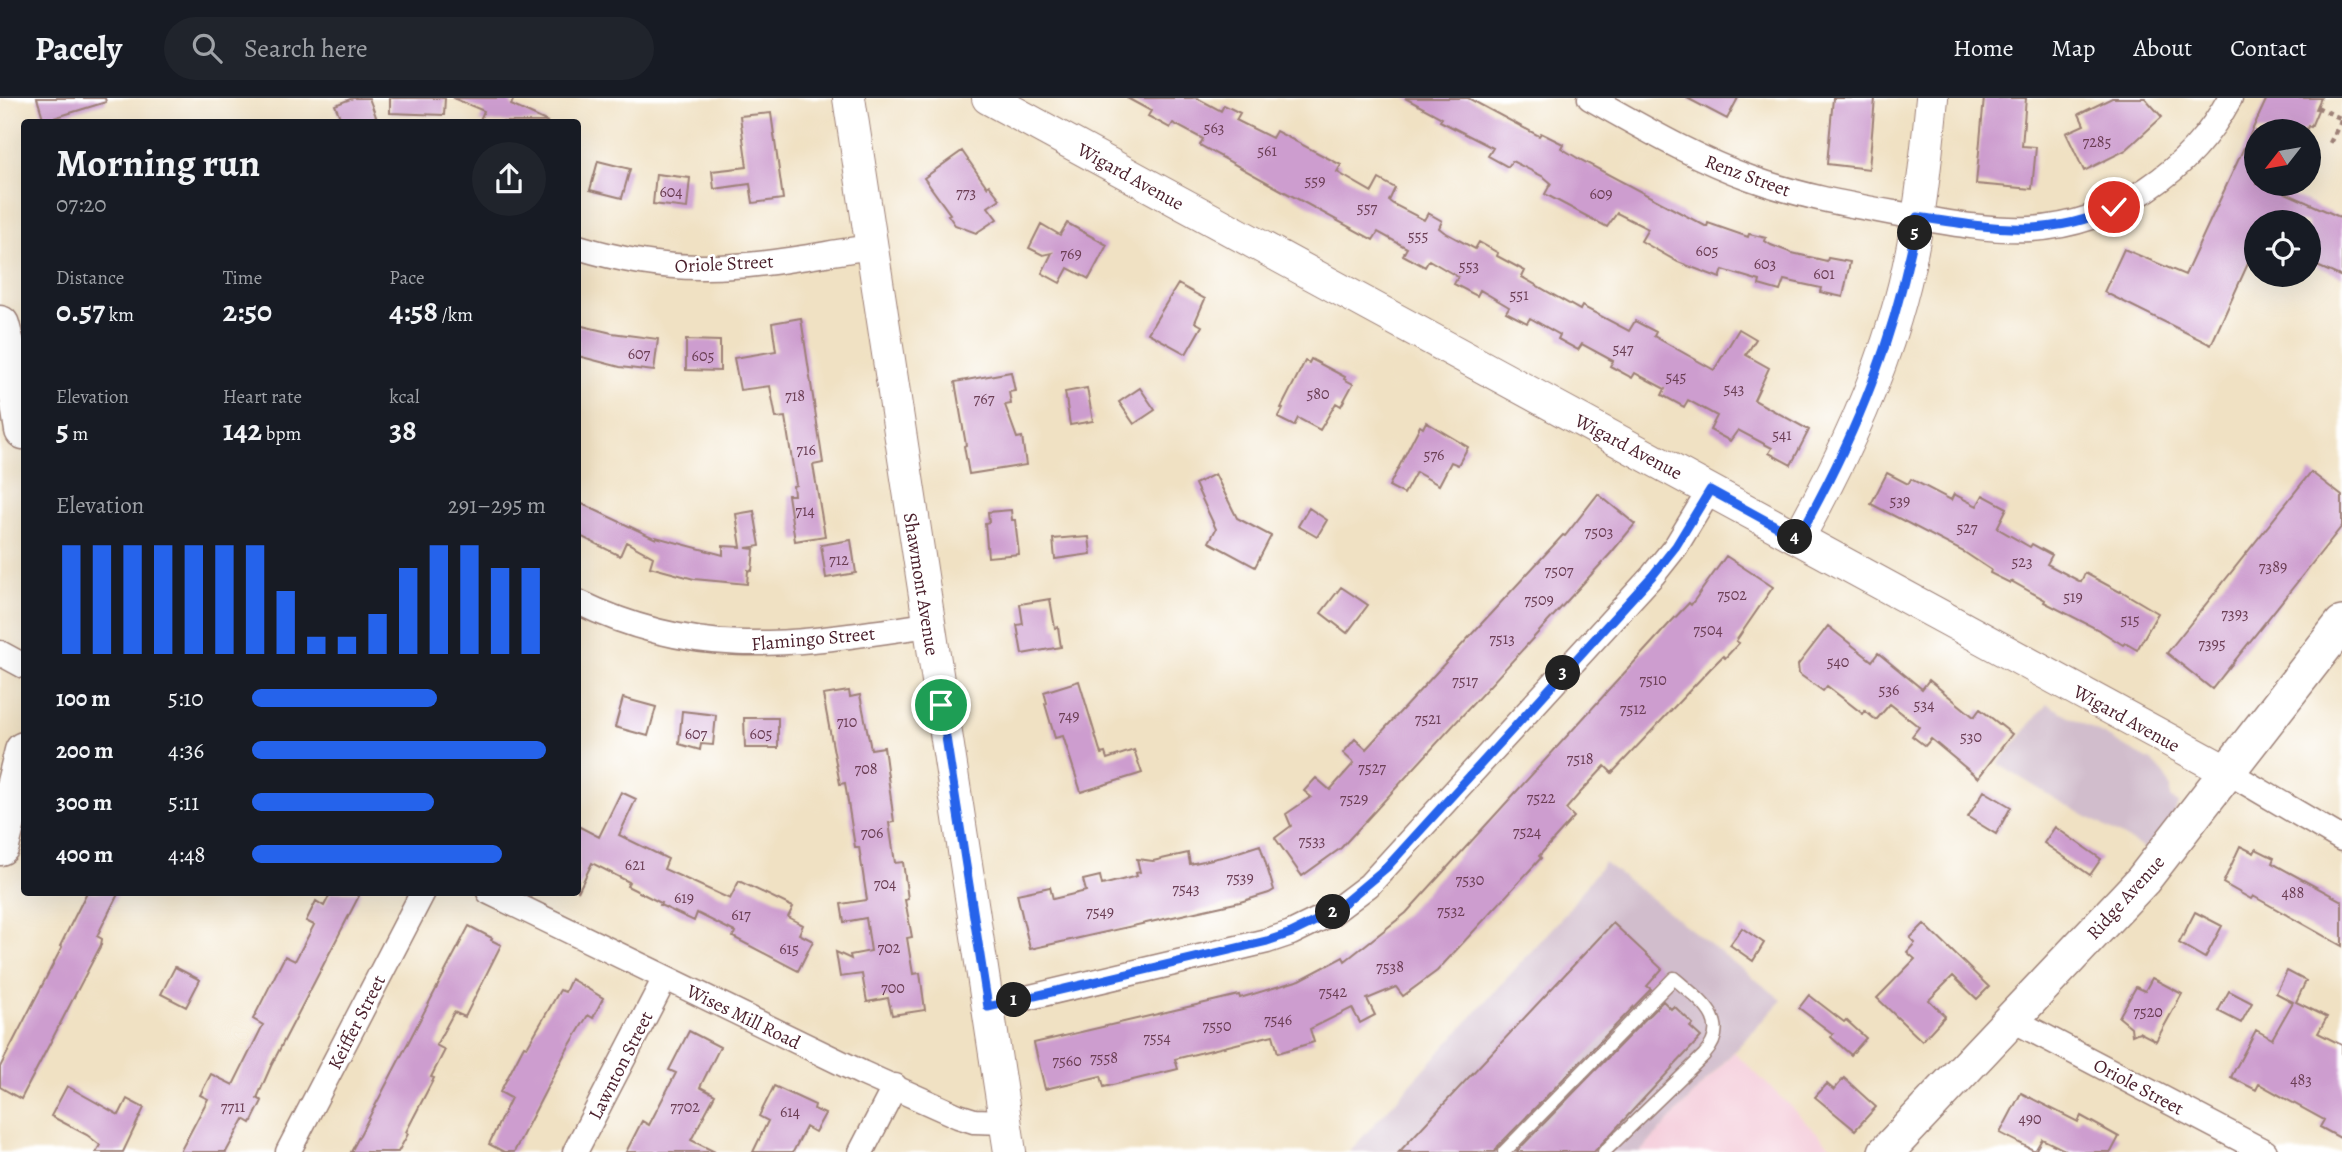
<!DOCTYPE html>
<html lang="en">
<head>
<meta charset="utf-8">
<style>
	:root { --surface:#171b24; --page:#20242c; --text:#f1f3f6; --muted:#9ea1a6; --line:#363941; --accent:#2563eb }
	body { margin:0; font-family:Alegreya,serif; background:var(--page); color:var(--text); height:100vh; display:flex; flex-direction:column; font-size:26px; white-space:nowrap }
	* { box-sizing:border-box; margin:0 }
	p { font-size:23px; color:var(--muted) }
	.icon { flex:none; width:38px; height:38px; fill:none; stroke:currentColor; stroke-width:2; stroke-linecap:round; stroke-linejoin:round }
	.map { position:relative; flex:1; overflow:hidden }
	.drawer { position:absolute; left:21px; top:21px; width:560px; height:777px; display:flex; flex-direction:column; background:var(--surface); border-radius:7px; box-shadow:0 7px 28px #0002 }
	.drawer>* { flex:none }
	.needle { width:46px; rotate:239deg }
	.tools { position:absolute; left:2244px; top:21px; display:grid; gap:14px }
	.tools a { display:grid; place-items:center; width:77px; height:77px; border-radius:50%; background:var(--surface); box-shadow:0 7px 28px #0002; font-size:35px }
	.pin { position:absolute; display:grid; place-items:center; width:60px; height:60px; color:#fff; margin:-30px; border:4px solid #fff; border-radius:50%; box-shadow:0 2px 7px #0007 }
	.km { position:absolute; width:35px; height:35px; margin:-18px; border-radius:50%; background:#222; color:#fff; font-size:19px; line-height:35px; text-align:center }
	.round { display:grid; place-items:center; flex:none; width:74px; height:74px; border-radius:37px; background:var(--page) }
	.head { display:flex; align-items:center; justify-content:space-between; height:119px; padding:0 35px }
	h1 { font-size:38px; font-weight:700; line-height:52px }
	.figures { display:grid; grid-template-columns:repeat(3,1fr); gap:10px; height:119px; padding:7px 35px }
	.figures div { display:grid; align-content:center }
	.figures b { font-size:30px; font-weight:700 }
	.figures small { font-size:19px; font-weight:400 }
	.figures p { font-size:19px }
	.chart { height:196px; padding:14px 35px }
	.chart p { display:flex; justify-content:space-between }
	.chart svg { width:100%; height:126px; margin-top:7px; stroke:var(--accent); stroke-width:6 }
	ul { padding:0 35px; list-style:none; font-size:23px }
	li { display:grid; grid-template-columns:112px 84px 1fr; align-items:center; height:52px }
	li i { height:18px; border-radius:9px; background:var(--accent) }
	header { display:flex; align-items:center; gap:42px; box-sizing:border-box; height:98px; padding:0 35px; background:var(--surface); border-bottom:2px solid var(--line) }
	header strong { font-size:33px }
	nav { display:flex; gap:38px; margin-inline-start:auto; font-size:24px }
	.search { width:490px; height:63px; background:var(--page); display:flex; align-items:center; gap:18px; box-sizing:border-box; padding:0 24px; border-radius:38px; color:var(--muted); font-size:26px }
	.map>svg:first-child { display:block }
</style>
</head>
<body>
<header>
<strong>Pacely</strong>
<div class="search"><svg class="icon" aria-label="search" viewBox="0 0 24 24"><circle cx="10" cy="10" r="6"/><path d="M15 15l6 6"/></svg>Search here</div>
<nav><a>Home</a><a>Map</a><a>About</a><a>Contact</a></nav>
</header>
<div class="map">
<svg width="2342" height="1054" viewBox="0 0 2342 1054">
	<rect width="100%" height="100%" fill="#fff"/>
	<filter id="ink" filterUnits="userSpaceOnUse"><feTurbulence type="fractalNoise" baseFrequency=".0143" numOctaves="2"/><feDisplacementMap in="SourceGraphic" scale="14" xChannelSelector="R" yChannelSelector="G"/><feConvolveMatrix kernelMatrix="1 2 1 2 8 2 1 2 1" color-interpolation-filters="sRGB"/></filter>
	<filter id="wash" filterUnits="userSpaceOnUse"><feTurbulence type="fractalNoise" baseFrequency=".00686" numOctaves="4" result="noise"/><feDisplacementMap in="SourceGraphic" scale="28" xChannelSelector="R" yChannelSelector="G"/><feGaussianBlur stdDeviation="1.57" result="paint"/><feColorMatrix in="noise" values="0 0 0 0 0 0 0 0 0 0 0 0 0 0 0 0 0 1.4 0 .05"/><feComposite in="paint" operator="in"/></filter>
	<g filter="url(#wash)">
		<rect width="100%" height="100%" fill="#f0e1c3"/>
		<path fill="#f5cfdc" d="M1734 954 1837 1054H1640Z"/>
		<path fill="#d1bdcc" d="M2047 606 2153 664 2164 676 2170 689V700L2179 705 2169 723 2145 751 2057 702 1998 666Z
			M1604 764 1782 902 1640 1054H1349L1564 817Z"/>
		<g id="blocks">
			<path fill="#cd9dcf" d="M37 0H105L106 4 44 23Z
				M353 0H369L378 24H342L335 7Z
				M390 0H445L444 17 390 15Z
				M453 0H514L511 7 548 24H479L484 13Z
				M1127 0H1197L1221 13 1224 7 1240 15 1236 22 1272 40 1276 33 1341 67 1337 74 1372 94 1379 81 1395 90 1389 103 1393 106 1424 122 1428 115 1442 123 1439 130 1444 134 1475 151 1479 144 1498 155 1497 158 1525 173 1522 179 1580 212 1582 208 1629 233 1635 223 1656 234 1654 238 1714 272 1739 231 1756 241 1746 257 1769 270 1754 302 1809 332 1791 367 1769 355 1772 350 1738 332 1730 343 1710 332 1717 318 1688 302 1684 309 1662 297 1665 291 1635 275 1632 280 1610 268 1613 263 1582 246 1578 252 1558 241 1560 237 1530 220 1527 225 1506 214 1509 209 1480 192 1477 198 1454 186 1458 179 1429 162 1425 169 1403 157 1407 150 1378 134 1373 142 1272 87 1200 47 1203 41 1173 25 1170 30 1148 18 1151 13Z
				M1405 0H1468L1539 38 1541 35 1563 46 1561 50 1579 61 1707 129 1708 125 1748 139 1749 136 1766 140 1765 143 1771 147 1792 155 1827 163 1828 160 1850 164 1843 199 1820 194 1821 190 1784 182 1780 193 1759 187 1760 183 1723 172 1720 180 1678 164 1641 143 1648 131 1617 115 1607 129 1545 96 1551 85 1544 79 1512 63 1508 69 1488 58 1493 50 1440 23 1442 20Z
				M1687 0H1738L1727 21Z
				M1833 0H1875L1869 71 1827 66Z
				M1984 0H2026L2022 48 2036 49 2032 91 1976 86Z
				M2112 0H2145L2162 19 2126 52 2084 73 2066 35 2084 27 2079 16Z
				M2267 0H2321L2316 11 2318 12 2311 29 2308 28 2306 33H2256V86H2284L2281 93 2342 120V179L2308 164V124H2256V148L2211 247 2104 194 2124 151 2185 177Z
				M771 15 783 101 753 105 750 86 714 91 712 73 747 69 740 18Z
				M962 53 987 89 989 87 1000 101 988 109 997 121 976 135 955 127 948 117 950 116 924 80Z
				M598 63 630 71 622 100 590 92Z
				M656 76 690 80 687 110 653 106Z
				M1067 125 1107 147 1089 181 1068 170 1060 185 1042 175 1052 155 1043 157 1029 150 1041 126 1060 137Z
				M1178 186 1205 201 1195 224 1202 228 1186 256 1148 235Z
				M801 220 823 365 813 367 825 438 795 443 788 397H794L793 388 796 387 785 319 776 320 770 288 740 292 734 260 776 253 772 225Z
				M578 227 612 235 658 241 654 273 620 269 578 258Z
				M686 242 720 243V273L686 272Z
				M1311 261 1345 279 1344 281 1353 286 1341 308 1336 305 1320 332 1298 320 1294 328 1278 320 1283 311 1281 310 1305 263 1309 265Z
				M1011 274 1015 293 1009 294 1011 306 1005 307 1017 340 1022 339 1026 367 969 376 964 348 966 347 955 284Z
				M1087 290 1093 323 1070 327 1065 294Z
				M1140 290 1155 312 1134 326 1119 304Z
				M1426 324 1468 349 1458 367 1451 364 1439 387 1416 374 1404 396 1389 388 1420 328 1423 330Z
				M2311 374 2342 398V428L2212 591 2167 555Z
				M1887 375 1908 386 1911 381 1951 402 1954 396 1977 408 1983 397 2007 410 1997 430 2030 449 2032 446 2052 457 2047 466 2081 484 2085 475 2120 494 2121 493 2158 515 2137 552 2125 545 2123 547 2099 532 2044 504 2045 502 2011 483 2010 485 1990 475 1991 472 1964 454 1871 406Z
				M1215 376 1237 420 1271 438 1255 469 1209 444 1216 431 1195 386Z
				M1598 396 1635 426 1611 455 1341 750 1302 778 1275 740 1291 728 1286 716 1311 699 1304 693 1316 680 1330 692 1354 665 1343 655 1355 641 1366 651 1563 437 1565 438Z
				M578 404 656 441V439L723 457V448L741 449 736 416 754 413 760 448 746 450 754 451 752 473 748 472 747 486 694 481 650 469 653 459 626 444 620 458 578 437Z
				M1309 410 1327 422 1317 439 1298 428Z
				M1011 412 1012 422H1015L1019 456 988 459 985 425 989 424 988 414Z
				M1075 439V440L1089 439 1091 456 1055 461 1053 441Z
				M851 442 856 475 826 480 821 447Z
				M1726 458 1773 489 1736 543 1739 545 1725 560 1723 558 1710 571 1612 675 1605 668 1580 695 1566 711 1574 719 1539 758 1541 760 1437 873 1403 898 1396 889 1367 901 1375 917 1360 925 1352 910 1310 931 1314 944 1278 955 1273 937 1175 961 1178 971 1104 989 1101 978 1045 991 1034 945 1239 897 1240 900 1300 882 1343 859 1345 863 1406 815 1668 527 1689 505 1691 507Z
				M1341 489 1368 507 1347 535 1321 515Z
				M1050 501 1055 530 1058 529 1061 549 1022 556 1017 527 1023 526 1020 506Z
				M1828 528 1872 563 1878 555 1922 591 1929 582 1974 619 1980 611 2012 636 1978 680 1931 641 1925 648 1912 638 1919 629 1890 606 1876 622 1865 613 1863 616 1827 588 1823 593 1799 576 1798 567Z
				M1079 583 1101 656 1105 655 1107 661 1134 652 1142 675 1081 694 1063 638 1055 640 1045 606 1047 605 1044 594Z
				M849 593 850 599 860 597 871 651 884 649 894 724 889 725 895 765 903 764 908 801 905 802 912 839 907 840 913 876 920 875 925 912 892 917 888 900 867 904 862 876 840 879 836 854 851 861 850 857 871 853 866 820 844 824 841 806 867 802 859 749H855L845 685 840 686 823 597Z
				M623 600 656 609 648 638 615 629Z
				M682 613 716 617 713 647 701 646 700 652 679 646Z
				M744 620H778V650H745Z
				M1984 693 2011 709 1996 736 1968 719Z
				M621 694 636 701 619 737 668 761 664 771 730 801 739 783 793 809 788 819 803 827 799 836 813 843 798 873 733 839 735 834 697 815 694 823 660 807 661 805 627 788 629 784 592 765 578 794V728L599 739Z
				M2055 729 2101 761 2090 777 2044 745Z
				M1260 747 1274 792 1269 795 1240 804 1030 851 1017 796 1050 789 1053 801 1086 793 1083 782 1100 778 1102 787 1137 778 1136 775 1140 774 1137 761 1153 763 1188 755 1190 766 1226 758Z
				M2240 748 2254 755 2256 751 2274 760 2272 765 2342 803V848L2253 798 2251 801 2223 785Z
				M87 794H119L97 838 102 841 101 847 21 1001 0 989V969L62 849 60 848Z
				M331 794H361L271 968 257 1000 262 1003 251 1025 244 1021 226 1054H180L208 1001 200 997 211 976 233 987 263 927 253 921 285 858 295 863 314 827 306 823 316 803 324 808Z
				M2195 814 2222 828 2205 860 2179 845Z
				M1613 825 1662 871 1647 888 1651 891 1498 1048 1495 1054H1399Z
				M1924 826 1989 889 1977 901 1953 878 1929 902 1945 918 1922 943 1877 900 1915 861 1907 854 1915 845 1910 840Z
				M469 828 492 840 491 842 501 847 465 919 454 914 436 947 445 952 431 979 434 980 406 1034 408 1036 398 1054H351Z
				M1742 830 1764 845 1753 863 1730 847Z
				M175 869 200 882 186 909 161 896Z
				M2287 873 2306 883 2296 904 2327 919 2318 935 2342 947V1041L2320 1029 2324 1022 2259 986 2256 992 2231 979 2256 932 2272 941 2293 904 2276 895Z
				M2152 880 2182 896 2156 943 2139 934 2132 937 2131 929 2119 919 2136 889 2145 893Z
				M571 881 603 900 593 920 588 917 565 955 514 1054H504L489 1046 511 1000 500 994 524 948 527 949 560 892 565 894Z
				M2229 893 2252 905 2241 925 2218 913Z
				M1809 897 1844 924 1846 922 1866 940 1851 957 1831 939 1833 936 1799 910Z
				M1663 903 1671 911 1674 908 1693 926 1690 929 1701 939 1594 1054H1516Z
				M689 933 720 949 700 989 715 997 691 1042 715 1054H626L642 1023 649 1027 676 975 669 972Z
				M1844 980 1876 1009 1855 1032 1815 999 1827 986 1834 992Z
				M67 988 119 1017 127 1001 144 1010 123 1054H96L100 1047 87 1037 51 1018Z
				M774 988 815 1007 814 1011 825 1016 815 1034 806 1029 793 1054H753L768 1023 759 1018Z
				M2021 995 2078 1024 2081 1018 2119 1039 2111 1054H2069L2042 1041 2035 1053 2000 1035Z"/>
		</g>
	</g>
	<g filter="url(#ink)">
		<use href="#blocks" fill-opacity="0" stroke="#9d8077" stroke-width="2"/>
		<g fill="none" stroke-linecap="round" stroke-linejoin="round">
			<g stroke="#9d8077" stroke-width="15">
				<path id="service" d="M1504 1054 1674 880C1699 902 1734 923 1704 957L1604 1054"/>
			</g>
			<g stroke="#9d8077" stroke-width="27">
				<path id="minor" d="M1590 0C1642 29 1694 60 1750 80 1802 99 1856 108 1910 118 1949 125 1991 133 2031 131 2115 126 2191 73 2230 0
					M578 149C617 161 658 169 700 169 757 170 814 157 871 149
					M578 504C704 565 797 545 929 527
					M0 555 24 568
					M2226 673 2342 741
					M489 794 862 975 958 1018 974 1023 1005 1024
					M988 909 1267 843 1291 835 1332 815 1369 787 1653 477 1676 448 1710 392
					M2013 922 2265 1054
					M288 1054 423 794
					M575 1054 665 880
					M861 1054 895 988"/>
			</g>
			<g stroke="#9d8077" stroke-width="34">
				<path id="tertiary" d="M849 0 1010 1054
					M988 0 2226 673
					M1798 440C1837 371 1872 298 1895 221 1917 149 1925 74 1932 0"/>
			</g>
			<g stroke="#9d8077" stroke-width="38">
				<path id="secondary" d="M1886 1054 2143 782 2342 526"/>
			</g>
			<g stroke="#9d8077" stroke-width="41">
				<path id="primary" d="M0 227 18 294 24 332
					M0 748 24 653"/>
			</g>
			<path stroke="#9d8077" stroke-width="4.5" stroke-dasharray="5 5" stroke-linecap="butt" d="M2317 9 2342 21
				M2330 45 2342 21"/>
			<use href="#service" stroke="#fff" stroke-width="12"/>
			<use href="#minor" stroke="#fff" stroke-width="24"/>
			<use href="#tertiary" stroke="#fff" stroke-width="32"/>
			<use href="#secondary" stroke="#fff" stroke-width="35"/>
			<use href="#primary" stroke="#fff" stroke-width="38"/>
		</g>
	</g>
	<g fill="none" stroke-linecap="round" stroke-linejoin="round" filter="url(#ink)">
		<g stroke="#fff" stroke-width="14">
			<path id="route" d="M941 607 988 909 1267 843 1291 835 1332 815 1387 769 1653 477 1676 448 1710 392 1798 440C1858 334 1895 240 1918 119 1983 129 2052 142 2114 109"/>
		</g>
		<use href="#route" stroke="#2563eb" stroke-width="9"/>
	</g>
	<g text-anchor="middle" stroke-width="5" stroke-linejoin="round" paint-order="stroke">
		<g font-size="16" fill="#6b3e54">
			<text x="1214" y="35">563</text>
			<text x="2097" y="49">7285</text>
			<text x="1267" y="58">561</text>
			<text x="1315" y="88">559</text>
			<text x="671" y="99">604</text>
			<text x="966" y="100">773</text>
			<text x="1601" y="101">609</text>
			<text x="1367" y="115">557</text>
			<text x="1418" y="143">555</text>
			<text x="1707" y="158">605</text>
			<text x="1071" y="161">769</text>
			<text x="1765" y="171">603</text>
			<text x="1469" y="173">553</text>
			<text x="1824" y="181">601</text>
			<text x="1519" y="202">551</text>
			<text x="1623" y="256">547</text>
			<text x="639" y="261">607</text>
			<text x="703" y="263">605</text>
			<text x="1676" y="284">545</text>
			<text x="1734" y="296">543</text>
			<text x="1318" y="301">580</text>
			<text x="795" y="303">718</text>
			<text x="984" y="306">767</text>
			<text x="1782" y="342">541</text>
			<text x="806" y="357">716</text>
			<text x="1434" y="362">576</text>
			<text x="1900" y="408">539</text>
			<text x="805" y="418">714</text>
			<text x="1967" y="435">527</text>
			<text x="1599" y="439">7503</text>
			<text x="839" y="467">712</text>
			<text x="2022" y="469">523</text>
			<text x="2273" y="474">7389</text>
			<text x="1559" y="478">7507</text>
			<text x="1732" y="502">7502</text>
			<text x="2073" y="504">519</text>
			<text x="1539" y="507">7509</text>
			<text x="2235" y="521">7393</text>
			<text x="2130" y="527">515</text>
			<text x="1708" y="537">7504</text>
			<text x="1502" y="546">7513</text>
			<text x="2212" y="551">7395</text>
			<text x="1838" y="569">540</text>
			<text x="1653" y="587">7510</text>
			<text x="1465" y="588">7517</text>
			<text x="1889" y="597">536</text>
			<text x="1924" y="612">534</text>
			<text x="1633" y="616">7512</text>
			<text x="1069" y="623">749</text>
			<text x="1428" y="626">7521</text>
			<text x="847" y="629">710</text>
			<text x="696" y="641">607</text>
			<text x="761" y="641">605</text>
			<text x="1971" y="644">530</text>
			<text x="1580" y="666">7518</text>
			<text x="1372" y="675">7527</text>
			<text x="866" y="676">708</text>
			<text x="1541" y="705">7522</text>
			<text x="1354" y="706">7529</text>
			<text x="1527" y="739">7524</text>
			<text x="872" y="740">706</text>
			<text x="1312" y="748">7533</text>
			<text x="635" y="772">621</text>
			<text x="1240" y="785">7539</text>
			<text x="1470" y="787">7530</text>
			<text x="885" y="791">704</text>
			<text x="1186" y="796">7543</text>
			<text x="2293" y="800">488</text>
			<text x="684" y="805">619</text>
			<text x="1451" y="818">7532</text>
			<text x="1100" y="819">7549</text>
			<text x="741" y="822">617</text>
			<text x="889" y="855">702</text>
			<text x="789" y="856">615</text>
			<text x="1390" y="874">7538</text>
			<text x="893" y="895">700</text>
			<text x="1333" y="899">7542</text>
			<text x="2148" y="919">7520</text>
			<text x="1278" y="927">7546</text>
			<text x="1217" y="933">7550</text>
			<text x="1157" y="945">7554</text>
			<text x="1104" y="965">7558</text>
			<text x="1067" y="968">7560</text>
			<text x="2301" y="987">483</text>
			<text x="233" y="1014">7711</text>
			<text x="685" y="1014">7702</text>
			<text x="790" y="1019">614</text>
			<text x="2030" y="1026">490</text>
		</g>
		<g font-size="19" fill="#4a1f2b" stroke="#fff">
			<text transform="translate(1748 77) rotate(20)" y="7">Renz Street</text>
			<text transform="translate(1131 78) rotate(29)" y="7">Wigard Avenue</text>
			<text transform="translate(724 165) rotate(-3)" y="7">Oriole Street</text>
			<text transform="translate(1629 348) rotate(28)" y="7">Wigard Avenue</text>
			<text transform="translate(922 486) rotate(81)" y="7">Shawmont Avenue</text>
			<text transform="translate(813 540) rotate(-5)" y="7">Flamingo Street</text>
			<text transform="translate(2127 620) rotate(29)" y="7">Wigard Avenue</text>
			<text transform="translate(2125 799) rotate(-48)" y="7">Ridge Avenue</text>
			<text transform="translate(744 918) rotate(26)" y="7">Wises Mill Road</text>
			<text transform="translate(356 924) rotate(-63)" y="7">Keiffer Street</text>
			<text transform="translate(620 967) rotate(-63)" y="7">Lawnton Street</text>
			<text transform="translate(2139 988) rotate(28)" y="7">Oriole Street</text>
		</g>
	</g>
</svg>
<div class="tools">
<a><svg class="needle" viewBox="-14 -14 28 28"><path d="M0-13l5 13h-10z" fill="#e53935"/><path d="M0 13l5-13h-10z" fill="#9ea1a6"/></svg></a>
<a><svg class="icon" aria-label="locate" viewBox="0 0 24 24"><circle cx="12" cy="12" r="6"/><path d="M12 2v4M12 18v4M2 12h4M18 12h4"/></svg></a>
</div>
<div class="pin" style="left:941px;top:607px;background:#1e9e55"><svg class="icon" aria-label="arrive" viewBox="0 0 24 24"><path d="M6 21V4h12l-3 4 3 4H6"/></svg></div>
<div class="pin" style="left:2114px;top:109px;background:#d93025"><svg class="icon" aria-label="check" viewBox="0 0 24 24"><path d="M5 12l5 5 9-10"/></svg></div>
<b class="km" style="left:1014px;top:902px">1</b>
<b class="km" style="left:1333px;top:814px">2</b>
<b class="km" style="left:1563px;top:575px">3</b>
<b class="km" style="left:1795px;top:439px">4</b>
<b class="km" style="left:1915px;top:135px">5</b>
<section class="drawer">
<div class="head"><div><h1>Morning run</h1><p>07:20</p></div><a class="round"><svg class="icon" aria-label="share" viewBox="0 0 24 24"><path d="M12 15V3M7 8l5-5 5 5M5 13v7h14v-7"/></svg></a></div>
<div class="figures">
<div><p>Distance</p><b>0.57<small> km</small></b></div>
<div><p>Time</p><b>2:50</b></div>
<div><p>Pace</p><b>4:58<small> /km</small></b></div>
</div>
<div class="figures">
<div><p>Elevation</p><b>5<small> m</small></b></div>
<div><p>Heart rate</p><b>142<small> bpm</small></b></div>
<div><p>kcal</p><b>38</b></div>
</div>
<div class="chart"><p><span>Elevation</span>291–295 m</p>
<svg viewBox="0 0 160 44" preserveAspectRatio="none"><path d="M5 44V6M15 44V6M25 44V6M35 44V6M45 44V6M55 44V6M65 44V6M75 44V22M85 44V38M95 44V38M105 44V30M115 44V14M125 44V6M135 44V6M145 44V14M155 44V14"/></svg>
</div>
<ul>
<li><b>100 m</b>5:10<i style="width:63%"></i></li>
<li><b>200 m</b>4:36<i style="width:100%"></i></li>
<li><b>300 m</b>5:11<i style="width:62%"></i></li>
<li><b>400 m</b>4:48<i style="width:85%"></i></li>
</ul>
</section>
</div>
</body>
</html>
